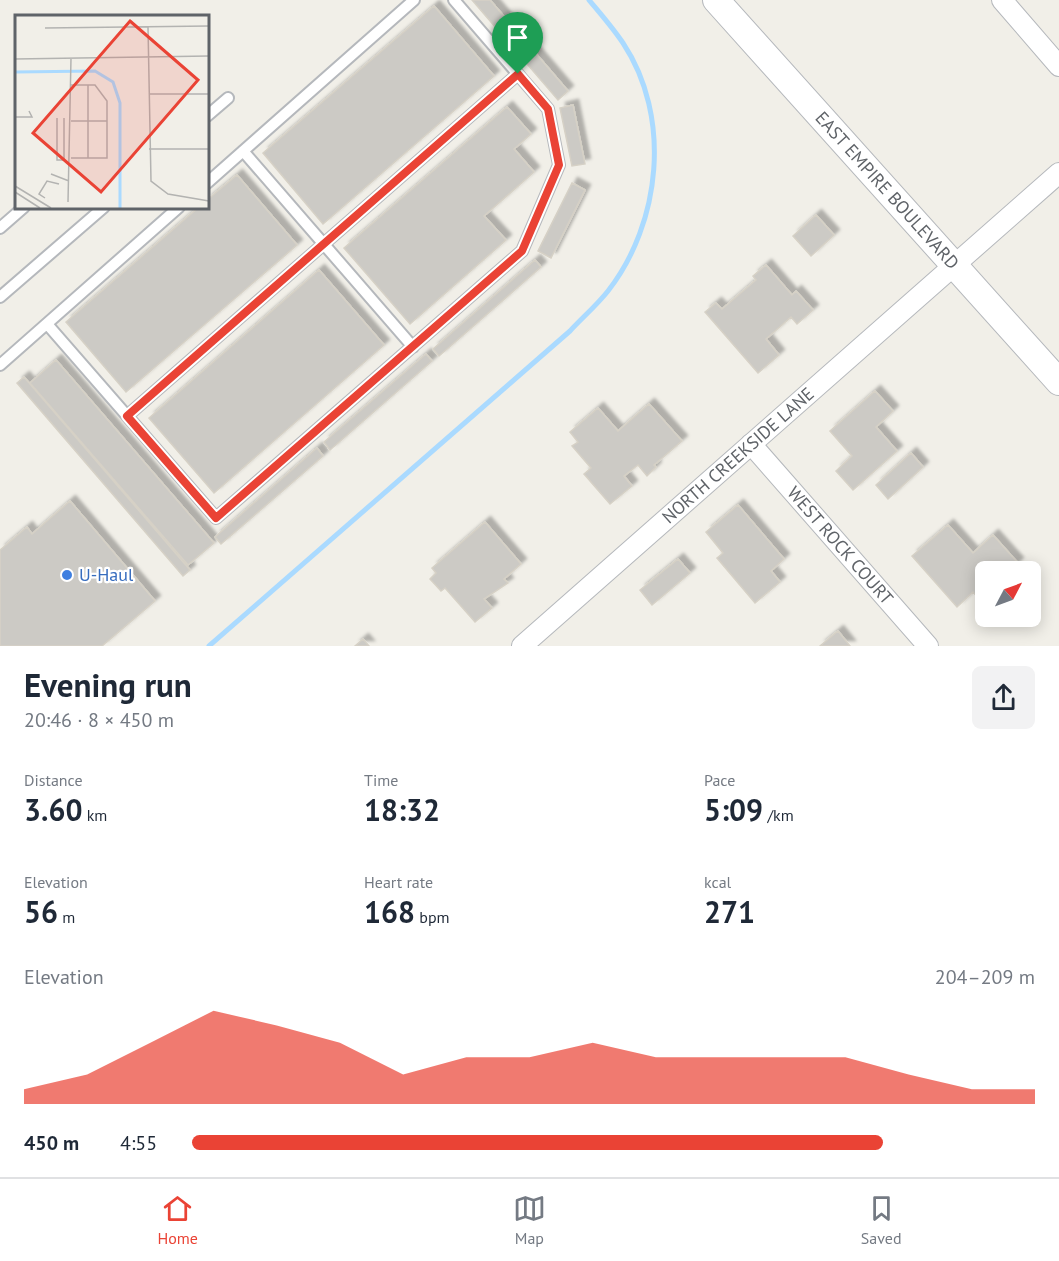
<!DOCTYPE html>
<html lang="en">
<head>
<meta charset="utf-8">
<style>
	:root { --surface:#fff; --page:#f2f2f3; --text:#1f2937; --muted:#747a83; --line:#e0e1e3; --accent:#ea4335 }
	body { margin:0; font-family:"PT Sans",sans-serif; background:var(--page); color:var(--text); height:100vh; display:flex; flex-direction:column; font-size:22px; white-space:nowrap }
	* { box-sizing:border-box; margin:0 }
	p { font-size:20px; color:var(--muted) }
	.icon { flex:none; width:33px; height:33px; fill:none; stroke:currentColor; stroke-width:2; stroke-linecap:round; stroke-linejoin:round }
	.map { position:relative; height:646px; overflow:hidden }
	.side { display:flex; flex-direction:column; background:var(--surface); flex:1 }
	.side>* { flex:none }
	.needle { width:39px; rotate:49deg }
	.tools { position:absolute; left:975px; top:561px; display:grid; gap:12px }
	.tools a { display:grid; place-items:center; width:66px; height:66px; border-radius:9px; background:var(--surface); box-shadow:0 3px 15px #0003; font-size:30px }
	.pin { position:absolute; display:grid; place-items:center; width:51px; height:51px; color:#fff; margin:-62px -26px; border-radius:50% 50% 50% 0; rotate:-45deg; box-shadow:0 0 6px #0007 }
	.pin .icon { rotate:45deg }
	.round { display:grid; place-items:center; flex:none; width:63px; height:63px; border-radius:9px; background:var(--page) }
	.headline { display:flex; align-items:center; justify-content:space-between; height:102px; padding:0 24px }
	h1 { font-size:33px; font-weight:600; line-height:45px }
	.figures { display:grid; grid-template-columns:repeat(3,1fr); gap:9px; height:102px; padding:6px 24px }
	.figures div { display:grid; align-content:center }
	.figures b { font-size:30px; font-weight:600 }
	.figures small { font-size:16px; font-weight:400 }
	.figures p { font-size:16px }
	.chart { height:168px; padding:12px 24px }
	.chart p { display:flex; justify-content:space-between }
	.chart svg { width:100%; height:108px; margin-top:6px; fill:var(--accent); opacity:.7 }
	ul { padding:0 24px; list-style:none; font-size:20px }
	li { display:grid; grid-template-columns:96px 72px 1fr; align-items:center; height:45px }
	li i { height:15px; border-radius:8px; background:var(--accent) }
	.dock { display:flex; justify-content:space-around; align-items:center; height:84px; border-top:2px solid var(--line); background:var(--surface); font-size:16px; color:var(--muted) }
	.dock a { display:grid; justify-items:center; gap:3px }
	.dock .selected { color:var(--accent) }
	.map>svg:first-child { display:block }
</style>
</head>
<body>
<div class="map">
<svg width="1059" height="646" viewBox="0 0 1059 646">
	<defs>
		<filter id="shadow"><feDropShadow dx="5.5" dy="-5.5" stdDeviation="1.5" flood-color="#0004"/></filter>
	</defs>
	<rect width="100%" height="100%" fill="#f1efe8"/>
	<g fill="none" stroke-linecap="round" stroke-linejoin="round">
		<path stroke="#aadaff" stroke-width="5" d="M209 646 570 331C582 318 597 305 608 291 661 223 672 117 623 43 613 28 601 14 589 0"/>
	</g>
	<path fill="#cccac5" stroke="#d6d1c6" stroke-width="1.5" filter="url(#shadow)" d="M472 0H490L568 91 558 100Z
		M434 6 494 76 323 224 263 153Z
		M573 105 585 164 572 166 560 108Z
		M507 107 531 134 514 149 534 172 484 216 506 240 410 324 344 248Z
		M237 175 297 245 126 392 66 322 199 207H207V200Z
		M572 183 585 190 551 258 538 251Z
		M816 215 834 235 811 256 793 236Z
		M535 260 541 267 439 356 433 349Z
		M766 265 792 295 796 291 813 310 797 324 791 317 766 339 779 355 758 373 705 312 716 303 722 309 756 280 753 276Z
		M319 270 384 345 214 493 149 418Z
		M426 354 432 361 330 450 324 442Z
		M56 360 214 543 188 565 30 383Z
		M24 377 190 570 183 576 17 383Z
		M875 391 893 411 876 427 897 451 853 490 836 471 852 456 830 431Z
		M649 404 682 441 654 465 656 467 647 476 638 465 624 476 632 486 610 504 584 474 591 468 572 446 578 442 570 432 598 408 618 431Z
		M317 448 323 456 221 544 215 537Z
		M911 453 923 467 888 499 876 485Z
		M70 501 155 601 102 646H0V550L27 527 32 534Z
		M738 505 784 559 771 571 780 582 755 603 717 558 723 553 706 532Z
		M485 522 521 564 504 579 508 583 484 599 492 608 475 622 445 588 441 591 430 579 436 573 432 568Z
		M948 525 973 553 993 535 1018 563 1008 572H986V601L983 603 973 592 957 607 912 556Z
		M678 559 690 573 652 605 640 590Z
		M838 631 850 646H820Z
		M363 639 369 646H355Z"/>
	<g fill="none" stroke-linecap="round" stroke-linejoin="round">
		<g stroke="#b5b8bc" stroke-width="14">
			<path id="service" d="M207 116 228 98
				M243 151 413 347
				M207 183 414 0
				M0 228 24 207
				M0 297 104 207
				M47 324 216 518 522 251 559 165 548 109 454 0
				M0 365 179 207
				M127 416 518 74"/>
		</g>
		<g stroke="#b5b8bc" stroke-width="22">
			<g id="minor">
				<path d="M1002 0 1059 66"/>
				<path id="s1" d="M751 444 928 646"/>
				<path id="s2" d="M522 646 1059 173"/>
			</g>
		</g>
		<g stroke="#b5b8bc" stroke-width="28">
			<g id="tertiary">
				<path id="s3" d="M716 0 1059 382"/>
			</g>
		</g>
		<use href="#service" stroke="#fff" stroke-width="10"/>
		<use href="#minor" stroke="#fff" stroke-width="20"/>
		<use href="#tertiary" stroke="#fff" stroke-width="26"/>
	</g>
	<g fill="none" stroke-linecap="round" stroke-linejoin="round">
		<g stroke="#fff" stroke-width="12">
			<path id="route" d="M518 74 548 109 559 165 522 251 216 518 127 416Z"/>
		</g>
		<use href="#route" stroke="#ea4335" stroke-width="8"/>
	</g>
	<circle fill="#3f7fe0" stroke="#fff" stroke-width="2" cx="67" cy="575" r="6"/>
	<g text-anchor="middle" stroke-width="4.5" stroke-linejoin="round" paint-order="stroke">
		<g font-size="18" fill="#5f6368" stroke="#fff">
			<text dy="6" stroke="none"><textPath href="#s3" startOffset="256">EAST EMPIRE BOULEVARD</textPath></text>
			<text dy="6" stroke="none"><textPath href="#s2" startOffset="288">NORTH CREEKSIDE LANE</textPath></text>
			<text dy="6" stroke="none"><textPath href="#s1" startOffset="135">WEST ROCK COURT</textPath></text>
		</g>
		<g font-size="18" fill="#366cbe" stroke="#fff" text-anchor="start">
			<text x="79" y="581">U-Haul</text>
		</g>
	</g>
	<g transform="translate(15 15)">
		<rect width="194" height="194" fill="#f1efe8"/>
		<path fill="none" stroke="#aadaff" stroke-width="3" d="M0 57 80 56 98 67 105 88V193"/>
		<path fill="none" stroke="#b3b3b1" stroke-width="1.5" d="M133 12 136 166 153 179 194 186M30 13 194 11M0 44 194 41M56 70H80L92 86V143H56M73 70V143M134 79H194M0 102H17L14 96M42 103V145H49V103M56 106H92M134 134H194M36 159 54 166M0 171 36 193M0 177 25 193M30 183 24 179 32 166 44 169M53 187 56 43"/>
		<path fill="#ea4335" fill-opacity="0.15" stroke="#ea4335" stroke-width="3" d="M115 6 183 65 86 177 18 118Z"/>
		<rect width="194" height="194" fill="none" stroke="#5f6368" stroke-width="3"/>
	</g>
</svg>
<div class="tools">
<a><svg class="needle" viewBox="-14 -14 28 28"><path d="M0-13l5 13h-10z" fill="#e53935"/><path d="M0 13l5-13h-10z" fill="#747a83"/></svg></a>
</div>
<div class="pin" style="left:518px;top:74px;background:#1e9e55"><svg class="icon" aria-label="arrive" viewBox="0 0 24 24"><path d="M6 21V4h12l-3 4 3 4H6"/></svg></div>
</div>
<section class="side">
<div class="headline"><div><h1>Evening run</h1><p>20:46 · 8 × 450 m</p></div><a class="round"><svg class="icon" aria-label="share" viewBox="0 0 24 24"><path d="M12 15V3M7 8l5-5 5 5M5 13v7h14v-7"/></svg></a></div>
<div class="figures">
<div><p>Distance</p><b>3.60<small> km</small></b></div>
<div><p>Time</p><b>18:32</b></div>
<div><p>Pace</p><b>5:09<small> /km</small></b></div>
</div>
<div class="figures">
<div><p>Elevation</p><b>56<small> m</small></b></div>
<div><p>Heart rate</p><b>168<small> bpm</small></b></div>
<div><p>kcal</p><b>271</b></div>
</div>
<div class="chart"><p><span>Elevation</span>204–209 m</p>
<svg viewBox="0 0 160 44" preserveAspectRatio="none"><path d="M0 44V38L10 32L20 19L30 6L40 12L50 19L60 32L70 25L80 25L90 19L100 25L110 25L120 25L130 25L140 32L150 38L160 38V44z"/></svg>
</div>
<ul>
<li><b>450 m</b>4:55<i style="width:82%"></i></li>
</ul>
</section>
<nav class="dock">
<a class="selected"><svg class="icon" aria-label="home" viewBox="0 0 24 24"><path d="M3 11l9-7 9 7M6 9v11h12V9"/></svg>Home</a>
<a><svg class="icon" aria-label="map" viewBox="0 0 24 24"><path d="M3 6l6-2 6 2 6-2v14l-6 2-6-2-6 2zM9 4v14M15 6v14"/></svg>Map</a>
<a><svg class="icon" aria-label="saved" viewBox="0 0 24 24"><path d="M7 4h10v16l-5-4-5 4z"/></svg>Saved</a>
</nav>
</body>
</html>
